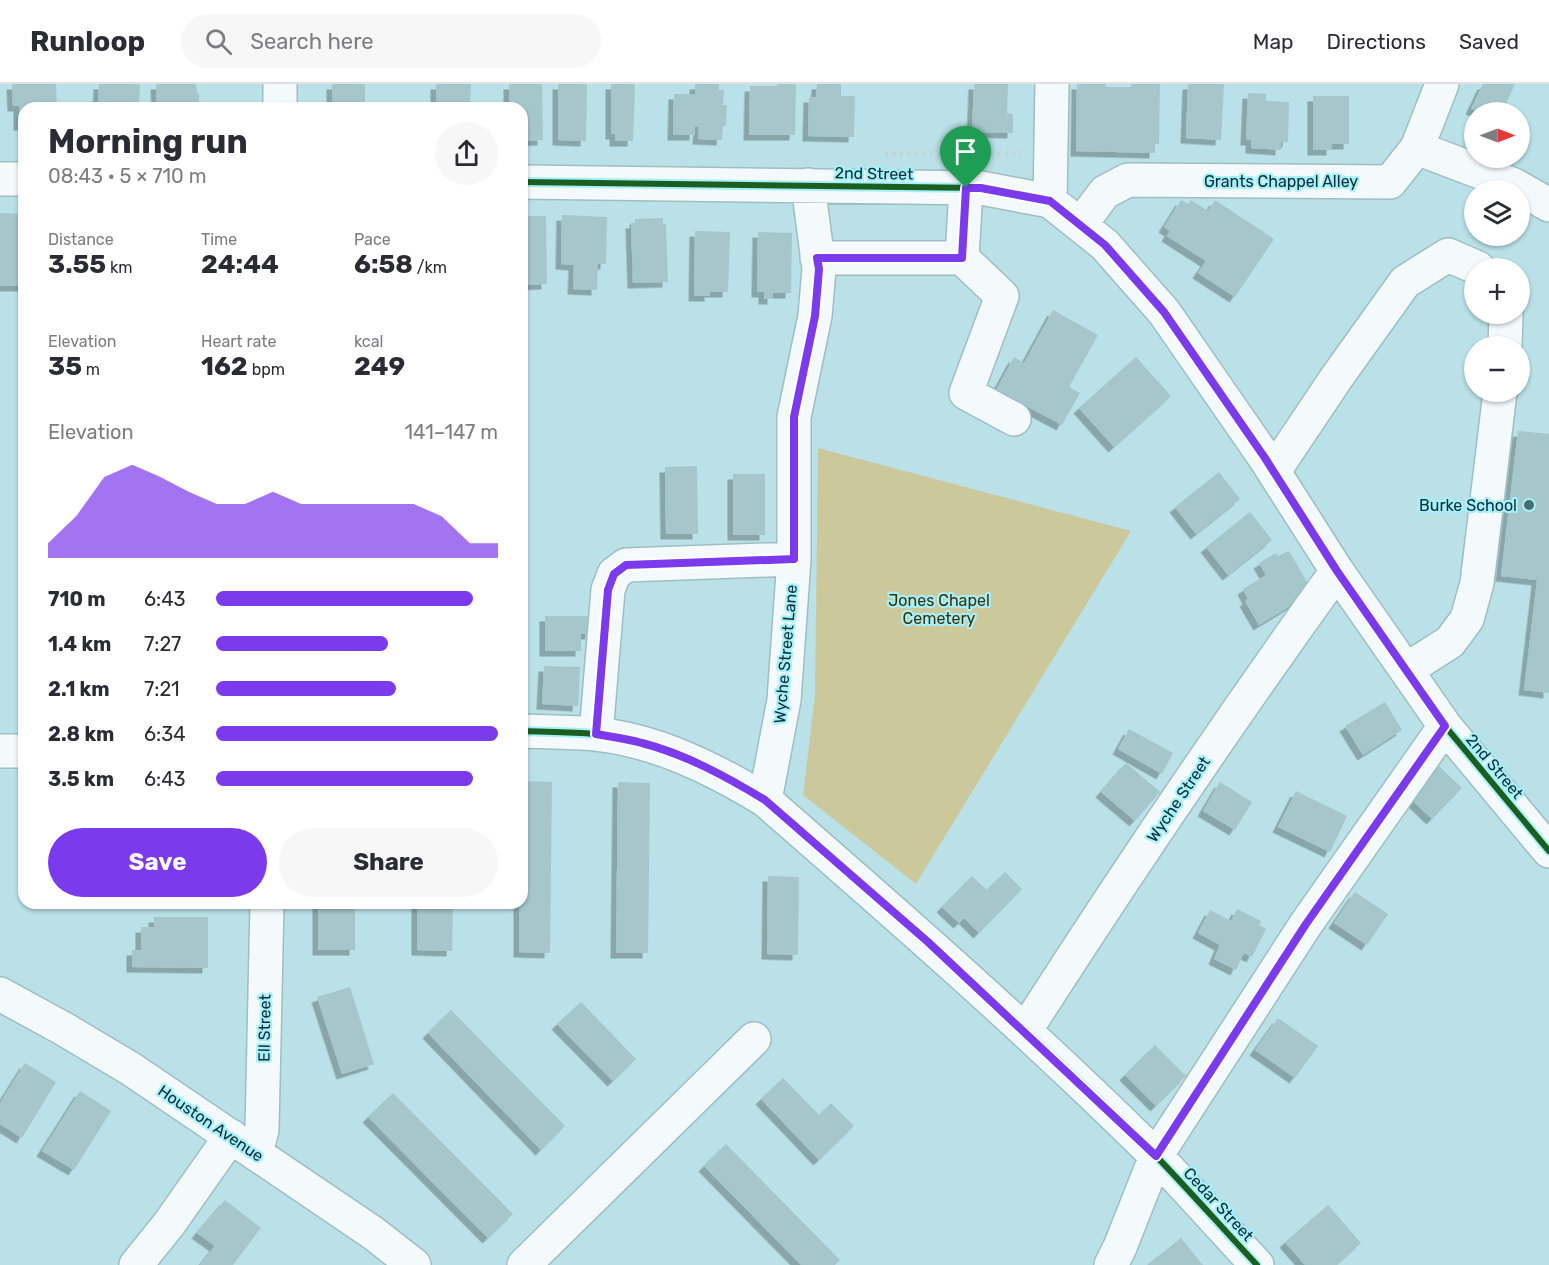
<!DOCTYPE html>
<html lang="en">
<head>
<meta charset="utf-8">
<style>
	:root { --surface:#fff; --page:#f7f7f7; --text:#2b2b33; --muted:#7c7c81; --line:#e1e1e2; --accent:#7c3aed }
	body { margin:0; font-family:Rubik,sans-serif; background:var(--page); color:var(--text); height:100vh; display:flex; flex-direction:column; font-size:22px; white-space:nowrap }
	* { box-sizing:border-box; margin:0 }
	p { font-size:20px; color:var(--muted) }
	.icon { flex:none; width:33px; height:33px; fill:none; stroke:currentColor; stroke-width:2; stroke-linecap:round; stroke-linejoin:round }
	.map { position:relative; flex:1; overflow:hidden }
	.drawer { position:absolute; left:18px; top:18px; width:510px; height:807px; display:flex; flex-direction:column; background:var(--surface); border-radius:18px; box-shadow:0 2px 4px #0004 }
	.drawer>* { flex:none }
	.needle { width:39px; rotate:90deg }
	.controls { position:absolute; left:1464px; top:18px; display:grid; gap:12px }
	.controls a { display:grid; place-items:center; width:66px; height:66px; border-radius:50%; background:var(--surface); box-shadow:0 2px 4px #0004; font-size:30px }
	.pin { position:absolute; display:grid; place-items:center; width:51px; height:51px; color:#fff; margin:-62px -26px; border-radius:50% 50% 50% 0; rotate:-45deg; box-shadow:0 0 6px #0007 }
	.pin .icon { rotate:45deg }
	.round { display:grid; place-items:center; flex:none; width:63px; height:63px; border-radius:32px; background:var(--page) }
	.summary { display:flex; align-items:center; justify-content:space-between; height:102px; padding:0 30px }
	h1 { font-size:33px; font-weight:700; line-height:45px }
	.figures { display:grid; grid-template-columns:repeat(3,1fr); gap:9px; height:102px; padding:6px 30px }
	.figures div { display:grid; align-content:center }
	.figures b { font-size:26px; font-weight:700 }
	.figures small { font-size:16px; font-weight:400 }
	.figures p { font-size:16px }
	.chart { height:168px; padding:12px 30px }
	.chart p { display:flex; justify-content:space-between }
	.chart svg { width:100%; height:108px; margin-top:6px; fill:var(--accent); opacity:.7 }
	.primary-button { display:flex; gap:12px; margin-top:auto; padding:12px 30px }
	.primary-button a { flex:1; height:69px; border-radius:36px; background:var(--accent); color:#fff; font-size:24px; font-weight:700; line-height:69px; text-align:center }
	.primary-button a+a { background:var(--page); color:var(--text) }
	ul { padding:0 30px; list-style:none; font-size:20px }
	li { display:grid; grid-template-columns:96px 72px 1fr; align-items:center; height:45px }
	li i { height:15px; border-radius:8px; background:var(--accent) }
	header { display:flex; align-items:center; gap:36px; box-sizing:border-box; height:84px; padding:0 30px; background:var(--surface); border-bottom:2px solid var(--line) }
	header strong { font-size:28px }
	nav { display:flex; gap:33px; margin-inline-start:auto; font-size:21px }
	.search { width:420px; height:54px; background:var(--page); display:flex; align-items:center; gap:15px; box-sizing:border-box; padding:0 21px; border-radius:33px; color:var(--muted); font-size:22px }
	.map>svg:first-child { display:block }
</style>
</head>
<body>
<header>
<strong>Runloop</strong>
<div class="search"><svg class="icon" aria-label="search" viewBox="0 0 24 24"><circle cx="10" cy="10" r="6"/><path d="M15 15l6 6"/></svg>Search here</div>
<nav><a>Map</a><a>Directions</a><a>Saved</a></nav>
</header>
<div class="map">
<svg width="1549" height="1181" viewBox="0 0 1549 1181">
	<defs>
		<filter id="shadow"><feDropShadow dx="-5.5" dy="5.5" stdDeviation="0" flood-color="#0004"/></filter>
	</defs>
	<rect width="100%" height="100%" fill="#b9e1e7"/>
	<path fill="#cbc99c" d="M818 364 1131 447 916 800 803 711 815 611Z"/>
	<path fill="#a5c6ca" filter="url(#shadow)" d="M12 0H56L57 24H24V41H19V22H13Z
		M99 0H140L139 24H98Z
		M156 0H196L197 9H199V24H157Z
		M332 0H365V24H332Z
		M436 0H471L470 24H436Z
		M509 0H542L543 56 522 57V24H509Z
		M558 0H587L586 57 558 56Z
		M611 0H635L633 57H615V50H611Z
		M695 0H719V6H724L723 21H727L726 42H723L722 56 698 55 699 43 695 42V51H673L674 10H695Z
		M777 0H796L795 51H749L750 2H777Z
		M817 0H841V12H855L854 53 808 52 809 13H816Z
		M974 0H1008L1007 29 1013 30V49L972 48Z
		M1077 0H1106V3H1131V0H1160L1159 60H1155V69L1076 67Z
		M1188 0H1224L1221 56 1186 54Z
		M1483 0H1515L1502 28H1480L1471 25Z
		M1248 9 1266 10V17L1289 18 1288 58H1281V66L1251 64V56H1246Z
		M1313 12H1349V60H1332V66H1313Z
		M1181 116 1188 120 1191 116 1208 127 1215 116 1274 155 1235 213 1198 189 1206 177 1167 152 1170 147 1164 143Z
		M0 129 24 130V202H0Z
		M562 131 607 133 606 180H598L597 206 573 205 574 181 561 180Z
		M522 132H546L547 200 522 201Z
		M663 134V140H666L668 198 633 199 631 139H635V135Z
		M695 147 730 148 728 208H710V212H694Z
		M758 148 792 149 791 209H773V215H764V208H757Z
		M1053 226 1098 251 1069 303 1080 309 1062 341 996 306 1014 273 1024 279Z
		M1136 273 1171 312 1114 363 1079 324Z
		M1518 347 1549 350V609L1524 606 1537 496 1501 492Z
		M697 382 698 450H666L665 383Z
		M1219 388 1240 415 1196 450 1175 423Z
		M733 390H765V451H733Z
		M1250 428 1272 456 1228 491 1206 463Z
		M1289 467 1313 508 1259 541 1245 517 1248 515 1243 505 1266 491 1259 479 1276 469 1278 472Z
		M545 532H591V550H581V567H545Z
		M544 582 580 583 578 622 542 620Z
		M1385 618 1402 646 1363 671 1345 642Z
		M1129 645 1173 669 1162 690 1118 665Z
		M1126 679 1160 708 1135 737 1101 708Z
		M1439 682 1462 704 1432 735 1409 713Z
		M522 697 552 698 550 869 519 868V819H522Z
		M618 698 650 699 648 869H616Z
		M1220 698 1252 718 1235 746 1203 727Z
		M1296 707 1347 732 1330 768 1278 743Z
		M1005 788 1022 805 979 849 964 834 959 839 942 823 972 792 987 806Z
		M768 792 799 793 798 871 767 870Z
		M1355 808 1388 830 1367 861 1334 839Z
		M318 819H355V866H318Z
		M417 819H453L452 867 417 866Z
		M1237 825 1261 837 1259 841 1266 845 1252 873 1244 869 1236 886 1214 875 1220 861 1198 849 1210 826 1231 837Z
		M154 833H208V884L132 883V866H141V843H154Z
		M350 903 374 980 342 990 317 913Z
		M581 918 636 975 613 997 557 940Z
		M451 926 565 1042 541 1066 428 949Z
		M1278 934 1318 962 1295 994 1255 966Z
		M1155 961 1186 992 1156 1022 1125 991Z
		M25 979 56 998 22 1054 0 1040V1019Z
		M783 994 819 1031 831 1019 854 1042 819 1076 761 1015Z
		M80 1007 111 1027 74 1086 42 1067Z
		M393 1009 513 1130 488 1154 368 1033Z
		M726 1060 840 1176 835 1181H801L704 1082Z
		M225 1116 261 1144 233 1181H200L215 1162 197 1149Z
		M1328 1121 1361 1159 1336 1181H1305L1285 1158Z
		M1181 1154 1203 1181H1147Z"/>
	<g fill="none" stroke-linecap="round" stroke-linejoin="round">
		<g stroke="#9ebec2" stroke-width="36">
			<path id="minor" d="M280 24V0
				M1417 64 1514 101 1549 121
				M0 95H24
				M522 98 981 104 1050 117 1105 161 1164 228 1265 374 1337 487 1445 642 1549 767
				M966 104 962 174 1002 212 966 309 1014 335
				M1050 117 1052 0
				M1080 141 1105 108 1128 96 1390 98 1417 64 1442 0
				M817 174H962
				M1505 262 1506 230
				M1274 387 1337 293 1405 198 1448 171 1478 184
				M1406 586 1450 558 1467 535 1477 499 1500 308
				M522 647C546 648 571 648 595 650 656 656 714 685 765 716 898 832 1030 947 1155 1071 1190 1107 1223 1145 1257 1181
				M596 650 608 506 614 490 626 481 794 475
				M0 667H24
				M765 716 784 616 794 475V333L815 232 819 185 808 101
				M0 910 64 945 131 985 373 1149 414 1181
				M1025 947C1125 791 1229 637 1337 487
				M256 1069 262 1046 267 819
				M136 1181 169 1140 231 1052
				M524 1181 754 955
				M1111 1181 1120 1163 1156 1072 1306 840 1445 642"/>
		</g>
		<path stroke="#c6d3d4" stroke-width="4" stroke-dasharray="3 4.5" stroke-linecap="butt" d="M885 70 1022 69"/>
		<use href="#minor" stroke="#f4fafb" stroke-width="33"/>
		<g stroke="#a5f0fb" stroke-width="10">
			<path id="cycleway" d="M522 98 981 104 1050 117 1105 161 1164 228 1265 374 1337 487 1445 642 1549 767
				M522 647C546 648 571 648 595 650 656 656 714 685 765 716 898 832 1030 947 1155 1071 1190 1107 1223 1145 1257 1181"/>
		</g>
		<use href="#cycleway" stroke="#1b5e20" stroke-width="6"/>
	</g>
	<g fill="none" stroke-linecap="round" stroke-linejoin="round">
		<g stroke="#fff" stroke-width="12">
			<path id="route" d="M966 104H981L1050 117 1105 161 1164 228 1265 374 1337 487 1445 642 1306 840 1156 1072 928 858 765 716C727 693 685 670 642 659 628 655 612 653 596 650L608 506 614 490 626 481 794 475V333L815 232 819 185 817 174H962Z"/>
		</g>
		<use href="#route" stroke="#7c3aed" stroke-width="8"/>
	</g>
	<circle fill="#496c71" stroke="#a5f0fb" stroke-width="2" cx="1529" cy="421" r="6"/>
	<g text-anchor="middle" stroke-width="4.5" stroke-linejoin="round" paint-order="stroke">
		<g font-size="16" fill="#0d2d32" stroke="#a5f0fb">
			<text transform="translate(874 89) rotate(1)" y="6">2nd Street</text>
			<text x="1281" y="103">Grants Chappel Alley</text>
			<text transform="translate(785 570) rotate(-85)" y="6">Wyche Street Lane</text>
			<text transform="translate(1495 682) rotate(50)" y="6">2nd Street</text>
			<text transform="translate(1178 715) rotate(-56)" y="6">Wyche Street</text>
			<text transform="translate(264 944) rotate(-89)" y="6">Ell Street</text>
			<text transform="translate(211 1039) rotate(34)" y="6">Houston Avenue</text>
			<text transform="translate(1219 1120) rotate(47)" y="6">Cedar Street</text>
		</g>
		<g font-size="16" fill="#0d2d32" stroke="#a5f0fb" text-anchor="end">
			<text x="1517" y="427">Burke School</text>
		</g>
		<g font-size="16" fill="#3d2e04" stroke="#a5f0fb">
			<text x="939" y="522">Jones Chapel<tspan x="939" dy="18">Cemetery</tspan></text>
		</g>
	</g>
</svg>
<div class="controls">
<a><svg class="needle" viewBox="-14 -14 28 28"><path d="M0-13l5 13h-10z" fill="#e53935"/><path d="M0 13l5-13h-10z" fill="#7c7c81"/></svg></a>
<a><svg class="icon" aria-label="layers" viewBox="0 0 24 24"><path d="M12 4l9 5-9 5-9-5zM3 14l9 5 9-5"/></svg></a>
<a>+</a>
<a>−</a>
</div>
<div class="pin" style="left:966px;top:104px;background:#1e9e55"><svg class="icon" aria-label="arrive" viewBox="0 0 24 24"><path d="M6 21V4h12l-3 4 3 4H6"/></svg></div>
<section class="drawer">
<div class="summary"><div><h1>Morning run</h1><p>08:43 · 5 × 710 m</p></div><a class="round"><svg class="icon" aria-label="share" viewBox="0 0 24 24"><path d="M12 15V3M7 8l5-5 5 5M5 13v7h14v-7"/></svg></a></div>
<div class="figures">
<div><p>Distance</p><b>3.55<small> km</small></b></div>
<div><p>Time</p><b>24:44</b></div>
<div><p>Pace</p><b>6:58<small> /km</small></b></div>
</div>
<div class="figures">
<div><p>Elevation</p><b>35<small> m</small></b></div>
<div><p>Heart rate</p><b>162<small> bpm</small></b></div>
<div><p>kcal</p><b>249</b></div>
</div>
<div class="chart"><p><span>Elevation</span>141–147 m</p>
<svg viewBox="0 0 160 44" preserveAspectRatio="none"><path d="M0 44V38L10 27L20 11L30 6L40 11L50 17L60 22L70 22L80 17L90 22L100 22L110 22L120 22L130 22L140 27L150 38L160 38V44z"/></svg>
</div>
<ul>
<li><b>710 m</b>6:43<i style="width:91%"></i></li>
<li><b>1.4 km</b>7:27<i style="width:61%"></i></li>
<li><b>2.1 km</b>7:21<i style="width:64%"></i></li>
<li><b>2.8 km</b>6:34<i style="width:100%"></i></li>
<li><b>3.5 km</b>6:43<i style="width:91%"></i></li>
</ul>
<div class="primary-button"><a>Save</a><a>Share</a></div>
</section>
</div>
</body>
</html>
